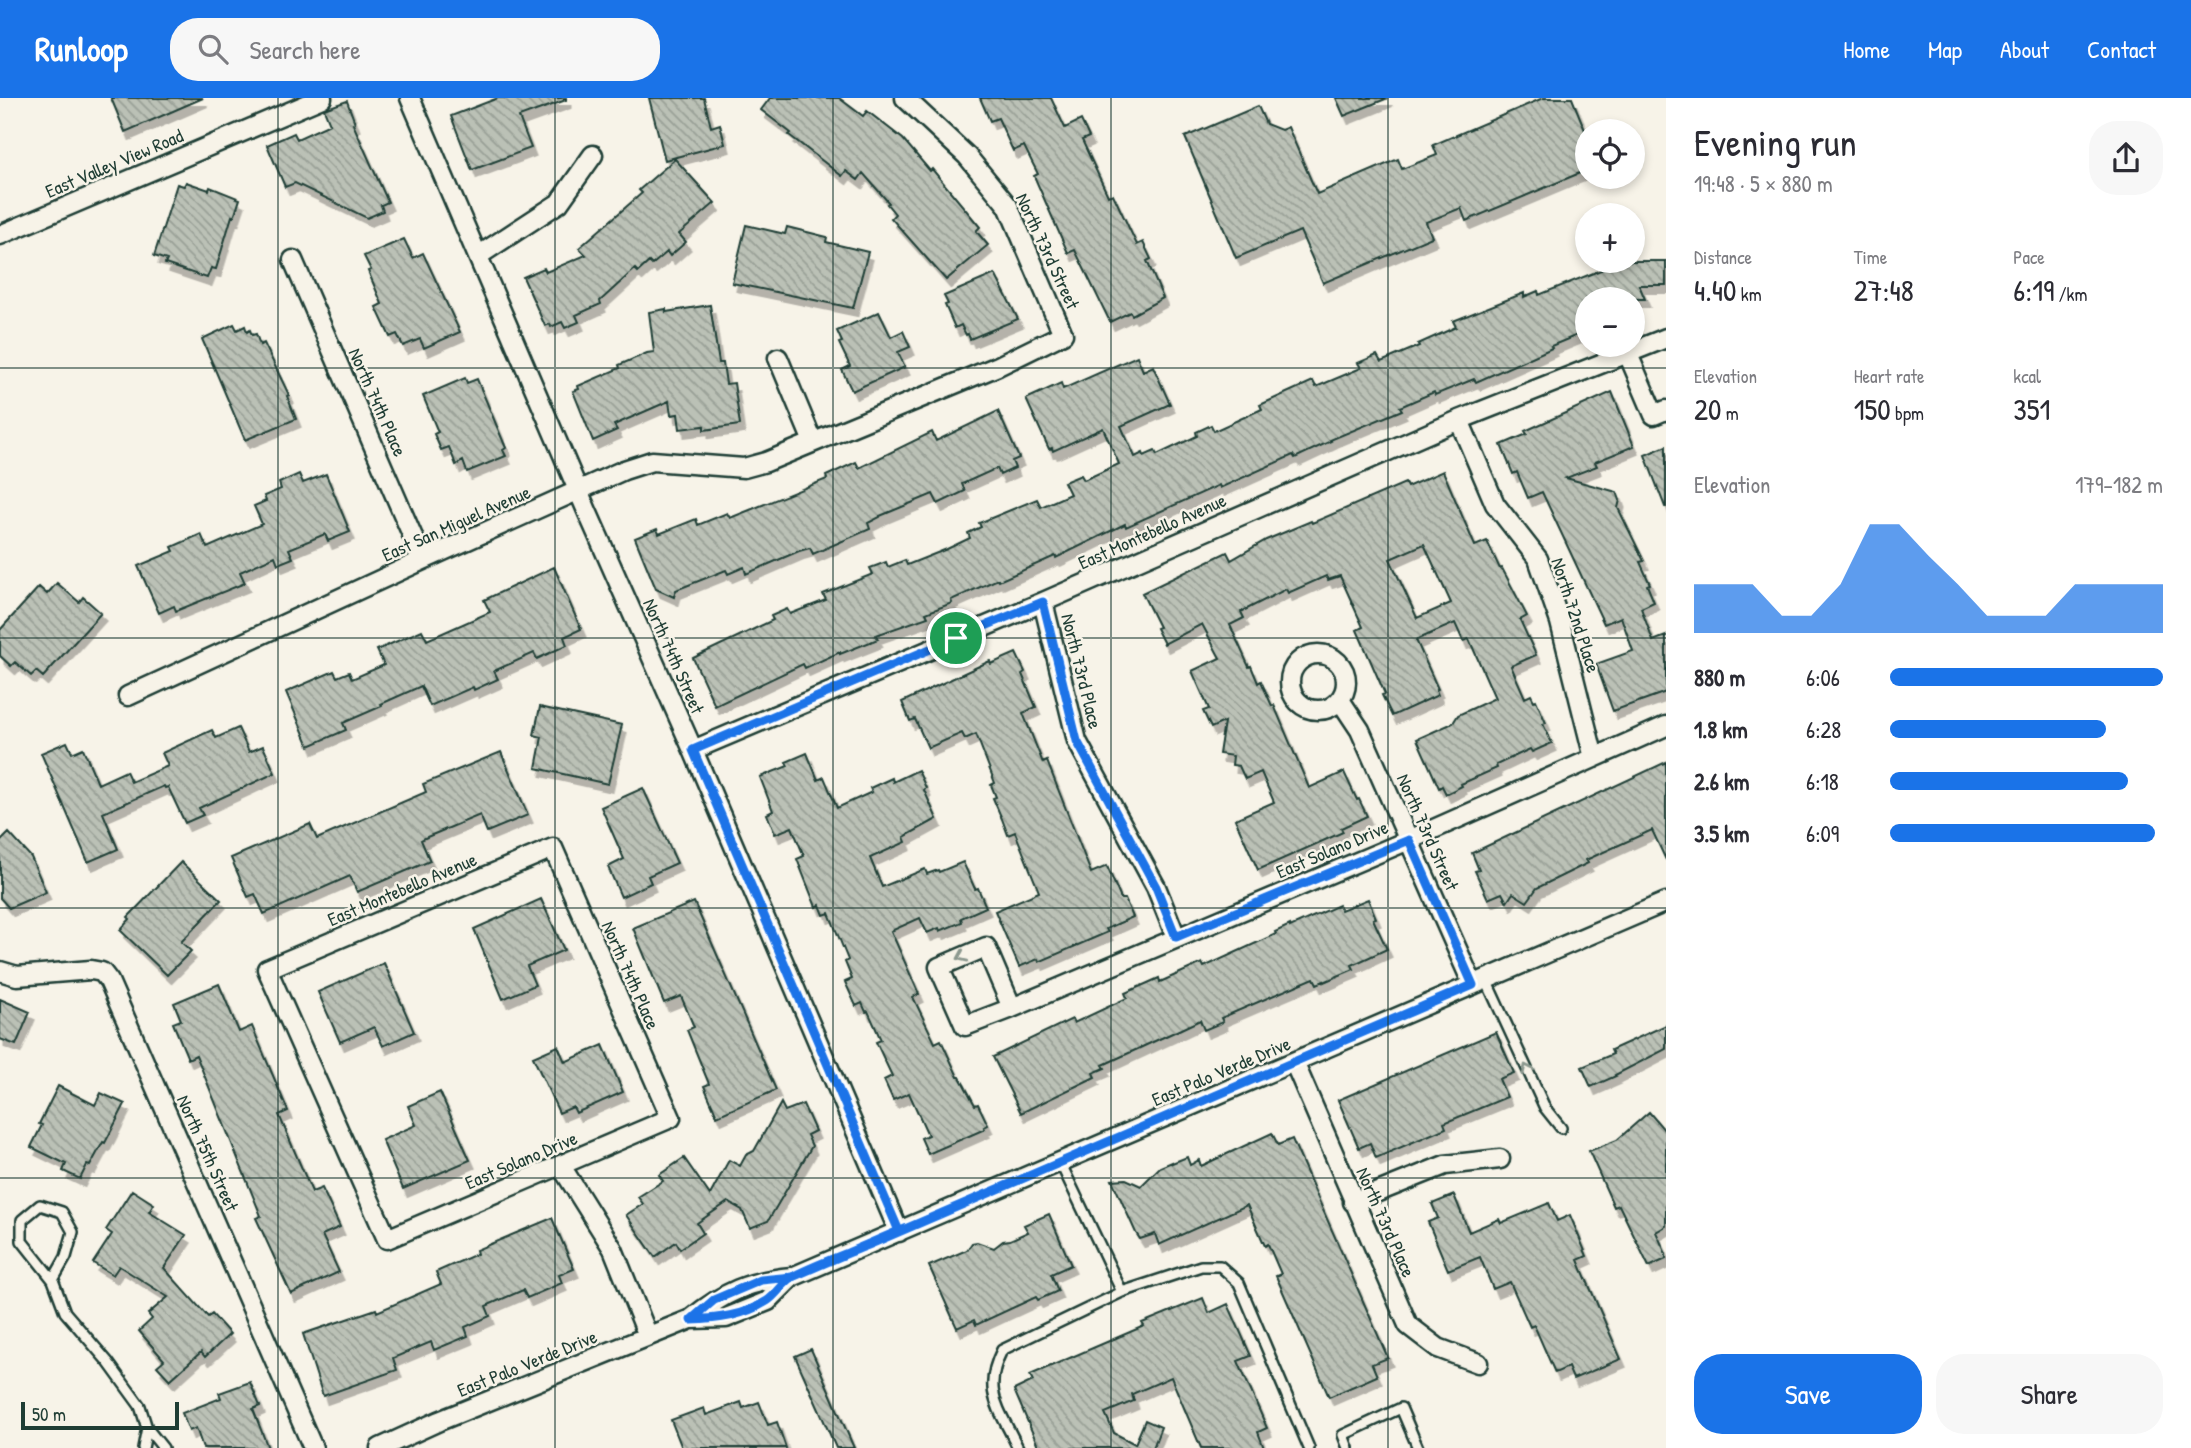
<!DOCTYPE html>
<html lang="en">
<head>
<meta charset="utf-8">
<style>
	:root { --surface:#fff; --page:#f7f7f7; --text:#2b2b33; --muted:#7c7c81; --accent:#1a73e8 }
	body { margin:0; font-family:"Patrick Hand",sans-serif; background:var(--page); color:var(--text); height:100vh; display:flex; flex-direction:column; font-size:26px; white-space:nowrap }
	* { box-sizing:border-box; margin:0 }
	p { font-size:23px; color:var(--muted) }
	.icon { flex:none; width:38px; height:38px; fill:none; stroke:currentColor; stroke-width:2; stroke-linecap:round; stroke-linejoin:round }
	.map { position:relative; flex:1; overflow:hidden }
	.sheet { display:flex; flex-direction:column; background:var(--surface); width:525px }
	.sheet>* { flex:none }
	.controls { position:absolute; left:1575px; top:21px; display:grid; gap:14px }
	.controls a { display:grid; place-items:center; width:70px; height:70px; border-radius:50%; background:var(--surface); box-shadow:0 4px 10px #0003; font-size:35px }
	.scale { position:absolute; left:21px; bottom:18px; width:158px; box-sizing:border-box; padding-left:7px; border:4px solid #1f3d34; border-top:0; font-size:19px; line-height:24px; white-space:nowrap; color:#1f3d34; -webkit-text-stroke:5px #f7f3e8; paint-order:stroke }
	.pin { position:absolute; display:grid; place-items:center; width:60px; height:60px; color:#fff; margin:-30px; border:4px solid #fff; border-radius:50%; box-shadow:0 2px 7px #0007 }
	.round { display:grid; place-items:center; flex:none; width:74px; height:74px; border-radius:28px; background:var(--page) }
	.headline { display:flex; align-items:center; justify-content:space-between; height:119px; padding:0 28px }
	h1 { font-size:38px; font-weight:600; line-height:52px }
	.metrics { display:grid; grid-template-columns:repeat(3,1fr); gap:10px; height:119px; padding:7px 28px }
	.metrics div { display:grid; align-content:center }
	.metrics b { font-size:30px; font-weight:600 }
	.metrics small { font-size:19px; font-weight:400 }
	.metrics p { font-size:19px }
	.chart { height:196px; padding:14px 28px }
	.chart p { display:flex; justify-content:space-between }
	.chart svg { width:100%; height:126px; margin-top:7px; fill:var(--accent); opacity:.7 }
	.primary-button { display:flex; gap:14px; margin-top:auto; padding:14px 28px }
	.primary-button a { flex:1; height:80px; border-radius:28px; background:var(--accent); color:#fff; font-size:28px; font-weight:600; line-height:80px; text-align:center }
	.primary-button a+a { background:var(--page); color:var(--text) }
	ul { padding:0 28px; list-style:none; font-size:23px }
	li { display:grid; grid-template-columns:112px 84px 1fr; align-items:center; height:52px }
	li i { height:18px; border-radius:9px; background:var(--accent) }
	header { display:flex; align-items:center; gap:42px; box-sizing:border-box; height:98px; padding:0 35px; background:var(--accent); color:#fff }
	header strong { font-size:33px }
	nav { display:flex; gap:38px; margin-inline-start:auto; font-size:24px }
	.search { width:490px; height:63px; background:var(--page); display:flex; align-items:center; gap:18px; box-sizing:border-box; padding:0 24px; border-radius:28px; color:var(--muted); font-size:26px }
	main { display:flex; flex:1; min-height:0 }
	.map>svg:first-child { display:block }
</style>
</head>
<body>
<header>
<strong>Runloop</strong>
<div class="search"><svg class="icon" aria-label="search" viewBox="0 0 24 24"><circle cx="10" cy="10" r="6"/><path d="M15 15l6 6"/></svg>Search here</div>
<nav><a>Home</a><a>Map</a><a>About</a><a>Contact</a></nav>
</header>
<main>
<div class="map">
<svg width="1666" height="1350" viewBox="0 0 1666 1350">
	<defs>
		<pattern id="building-back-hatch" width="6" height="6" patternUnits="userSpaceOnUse" patternTransform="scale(1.75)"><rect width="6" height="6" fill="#bbc1b6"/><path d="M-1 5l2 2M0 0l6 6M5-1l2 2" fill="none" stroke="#979e95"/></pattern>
		<filter id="shadow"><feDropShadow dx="4.5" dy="8" stdDeviation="0" flood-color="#0004"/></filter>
	</defs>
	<rect width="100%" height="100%" fill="#f7f3e8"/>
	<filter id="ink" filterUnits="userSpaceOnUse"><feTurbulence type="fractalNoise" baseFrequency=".0143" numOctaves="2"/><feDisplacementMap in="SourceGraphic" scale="14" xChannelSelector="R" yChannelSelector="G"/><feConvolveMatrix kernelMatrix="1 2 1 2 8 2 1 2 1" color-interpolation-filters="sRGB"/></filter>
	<g filter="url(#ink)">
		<path fill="url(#building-back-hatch)" stroke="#1f3d34" stroke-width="2" fill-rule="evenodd" filter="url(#shadow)" d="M111 0H203L125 34Z
			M498 0H566V2L519 19 531 50 472 72 451 18Z
			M649 0H704L711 29 720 26 725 46 665 62Z
			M770 0H839L863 18 867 13 903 41 930 73 932 71 980 129 976 133 988 147 946 182 891 120 895 116 887 106 889 105 863 75 858 82 846 73 842 78 789 37 791 35 761 12Z
			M980 0H1051L1065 30 1081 22 1089 39 1082 42 1108 98 1113 96 1137 147 1143 144 1151 161 1147 163 1163 200 1132 217 1130 214 1110 224 1075 152 1068 155 1034 78 1038 76 1024 48 1013 53 998 20 990 23Z
			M1336 0H1388L1344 18Z
			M1543 0H1572L1587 37V72L1466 123 1461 110 1426 124 1432 139 1323 185 1300 133 1236 160 1185 39 1258 8 1266 26 1281 32 1288 29 1317 96 1398 61 1402 71 1437 57 1433 47Z
			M347 3 355 25 353 26 388 104 381 107 383 113 367 120 295 85 285 89 267 47 294 35 297 41 330 26 324 11Z
			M675 61 715 105 679 136 686 144 670 158 667 154 652 167 649 164 638 174 635 171 600 203 601 206 576 217 579 224 565 230 562 224 551 229 550 226 545 228 523 179 544 170 546 174 586 157 579 150 642 95 639 92Z
			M186 84 209 92 210 89 240 101 234 119 232 118 216 171 211 170 207 180 165 166 167 162 154 158 177 86 184 88Z
			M746 127 785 136 787 129 827 139 826 144 868 154 853 210 732 185Z
			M404 141 413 160 423 155 460 234 424 250 420 241 403 248 397 236 390 239 376 209 382 206 368 173 371 172 364 158Z
			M1623 163H1666V187H1639L1645 201H1587V233L1551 248 1552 250 1476 284 1474 281 1435 297 1434 294 1400 309 1402 312 1330 342 1331 343 1295 360 1293 357 1220 390 1219 387 1126 429 1125 426 1056 460 1055 458 999 483 998 481 951 502 952 505 926 515 928 519 876 537 878 541 840 556V554L805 570 803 566 715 608 693 560 773 522 771 518 787 511 790 516 826 502 823 496 873 476 870 470 886 464 888 469 905 462 907 467 947 451 970 440 968 435 981 429 979 425 1037 401 1041 409 1070 396 1064 384 1081 377 1084 382 1119 366 1103 330 1053 353 1052 350 1049 351 1026 301 1061 285 1063 291 1137 258 1143 273 1153 268 1170 306 1121 328 1135 359 1143 355 1144 358 1155 353 1157 357 1197 338 1196 334 1211 327 1214 333 1262 311 1260 307 1313 283 1316 289 1361 270 1358 265 1377 257 1381 264 1419 248 1418 246 1456 229 1453 223 1524 195V199L1538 193 1539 197Z
			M995 176 1018 221 970 241 968 236 966 237 961 227 955 230 945 207 948 206 944 198Z
			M710 207 719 265H723L726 286 734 285 740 327 704 332V328L680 331 678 316 671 317 669 303 614 327 617 332 593 343 573 293 579 291 578 288 620 270 619 267 647 255 654 254 649 214 666 211V214Z
			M879 214 891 239 903 233 910 249 898 254 905 269 852 293 842 272 850 268 839 245 842 244 837 233Z
			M234 226 237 232 245 228 247 234 250 232 252 237 256 236 260 247 264 245 289 297 287 298 296 321 245 342 202 241Z
			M465 280 467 285 477 281 506 350 503 352 506 358 467 374 463 363 456 367 449 349 441 352 434 336 438 334 423 298Z
			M1612 294 1634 348 1595 364 1597 368 1566 380 1617 394 1620 402 1618 410 1644 463 1640 464 1650 486 1647 487 1654 504 1641 510 1653 543 1666 538V594L1613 613 1596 566 1633 553 1621 519 1604 526 1542 394 1528 400 1517 374 1513 376 1501 347 1527 336 1525 333Z
			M998 313 1019 360 1012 363 1015 370 1000 377 997 370 962 386 965 393 938 406 933 396 880 418V419L868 425 870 431 813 456 810 450 799 453 746 476 744 469 728 476 726 472 676 492 674 499 656 491 635 440 657 431 659 436 696 421 698 427 727 415 730 420 827 381 826 378 856 364 859 370 932 334 936 343Z
			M1666 348V409H1665L1645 357Z
			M1443 373 1475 448 1487 443 1500 471 1502 470 1527 518 1520 522 1536 557 1511 568 1525 600 1531 597 1534 603 1536 602 1546 625 1543 626 1552 645 1532 654 1530 651 1496 667 1497 670 1461 686 1462 688 1446 696 1442 688 1439 690 1417 641 1453 625 1458 617 1495 600 1469 541 1463 543 1455 525 1416 542 1438 591 1436 592 1438 597 1392 618 1382 597 1385 596 1357 532 1363 529 1340 478 1328 482 1326 478 1288 495 1286 491 1241 514 1244 520 1230 527 1249 569 1251 568 1258 585 1261 583 1272 608 1274 607 1309 690 1344 674 1357 702 1359 701 1367 718 1341 730 1343 734 1258 772 1235 721 1274 704 1261 674 1245 681 1239 668 1232 667 1233 658 1219 656 1224 624 1211 630 1203 613 1209 611 1192 573 1220 560 1202 526 1164 546 1156 530 1159 529 1142 495 1227 454 1231 462 1266 442 1311 423 1312 425 1405 385 1407 389ZM1424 446 1451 505 1417 520 1390 461Z
			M299 376 303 385 326 376 350 434 328 443 325 436 289 451 293 460 278 466 275 458 240 474 245 485 176 513 174 508 159 515 138 468 174 453 172 449 201 436 207 450 262 426 254 408 266 403 264 398 281 391 279 385Z
			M554 469 581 531 564 539 567 547 537 561 534 555 494 573 498 581 474 592 473 589 430 608 421 588 381 606 382 608 343 625 346 632 309 648 286 594 334 573 337 579 349 574 352 581 384 567 377 552 422 532 427 542 490 514 484 502Z
			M57 485 79 504 83 499 101 515 43 579 36 573 31 578 15 564 11 568 0 558V532L39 489 47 496Z
			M1016 555 1025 574 1022 576 1036 609 1023 615 1043 665 1047 663 1091 775 1107 768 1121 801H1125L1133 819 1106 831 1108 834 1039 864 1038 861 1019 869 995 813 1039 794 1015 734 1008 737 1002 721 993 700 996 699 991 687 995 685 976 636 965 641 962 635 928 650 915 621 910 623 902 604 990 563 991 566Z
			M540 609 622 627 608 686 536 670 542 639 534 637Z
			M238 630 249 654 263 648 275 675 199 710 203 717 185 725 168 689 165 690 164 688 103 715 118 751 88 764 41 655 67 644 72 655 83 650 98 686 126 673 131 684 168 668 162 655 212 632 216 640Z
			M501 654 528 717 487 734 480 717 427 739 421 742 430 763 357 794 350 778 264 816 255 796 248 799 231 760 310 726 317 741 426 694 423 686Z
			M807 655 818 682 824 679 837 710 872 694 870 690 892 680 893 684 918 672 926 690 924 692 937 721 904 739 906 744 870 760 882 789 925 771 927 776 938 772 939 774 963 764 975 791 978 790 986 809 961 820 962 824 940 833 939 830 927 835 920 820 891 833 919 896 913 899 935 945 941 942 958 979H960L975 1007 978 1006 988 1027 984 1029 985 1031 928 1056 921 1040 928 1037 909 995 893 1002 884 982 892 978 876 944 881 942 868 913 866 914 862 905 856 908 845 884 852 881 845 864 848 862 829 815 824 817 820 807 816 809 797 761 804 758 792 729 775 736 767 716 773 713 760 679 788 668 786 664Z
			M1666 664V762L1652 732 1586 762 1588 765 1537 790 1527 804 1513 795 1507 804 1502 795 1488 801 1475 773 1479 772 1472 755Z
			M643 690 677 765 648 778 651 785 621 799 608 769 624 761 601 709Z
			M9 735 31 759 46 794 9 810 0 800V744Z
			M181 764 221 802 181 844 191 853 167 877 120 832 130 821 128 819Z
			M541 801 564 852 527 868 535 887 503 901 474 831Z
			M1368 801 1376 820 1373 821 1387 851 1352 867 1354 871 1324 884V883L1317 886 1314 880 1221 920 1223 924 1204 932 1200 922 1181 931 1103 967 1105 970 1093 975 1095 979 1021 1015 993 959 1072 921 1074 925 1127 900 1125 895 1159 880 1160 884 1202 865 1204 869 1276 836 1275 834 1290 827V829L1339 807 1341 812Z
			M694 804 776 992 717 1018 704 988 709 986 687 932 694 929 681 898 664 905 633 830Z
			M384 865 414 934 383 948 374 929 340 944 318 894Z
			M219 886 239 934 252 928 288 1013 279 1017 312 1094 322 1090 340 1129 322 1137 339 1174 291 1196 256 1120 261 1118 196 957 188 961 173 925 181 922 174 905Z
			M0 901 30 914 16 947 0 941Z
			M1666 927V951L1615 977 1616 978 1591 989 1582 969 1613 956 1611 952Z
			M1496 934 1514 975 1499 981 1507 999 1444 1025 1446 1030 1376 1060 1370 1045 1359 1050 1338 1002Z
			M603 947 623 994 576 1015 573 1009 559 1015 533 959 558 948 565 964Z
			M58 988 95 1007 101 995 125 1006 105 1045 103 1044 90 1068 87 1067 80 1081 63 1073 66 1066 31 1049 42 1027 39 1026Z
			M440 994 470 1062 403 1091 382 1042 416 1027 408 1008Z
			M781 1005 785 1013 803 1006 815 1033 807 1037 812 1048 768 1123 750 1130 742 1112 728 1104 697 1125 703 1135 680 1151 676 1144 655 1159 626 1117 643 1106 638 1099 663 1083 659 1077 684 1060 710 1097 729 1062 740 1068 746 1057 754 1053Z
			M1649 1014 1666 1034V1128L1656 1134 1666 1156V1161L1649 1169 1619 1107 1614 1109 1589 1053 1617 1042Z
			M1272 1035 1278 1047 1292 1041 1388 1260 1372 1266 1377 1278 1329 1299 1276 1178 1281 1176 1268 1146 1265 1148 1247 1107 1159 1147 1155 1136 1140 1141 1136 1135 1112 1082 1126 1081 1141 1088 1160 1069 1172 1064V1065L1187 1059 1190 1067 1199 1062 1201 1068Z
			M132 1092 154 1106 149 1114 186 1137 164 1170 208 1219 212 1216 230 1236 205 1259 201 1254 170 1282 157 1268 164 1262 139 1233 152 1221 148 1216 168 1199 119 1168 113 1177 93 1165 112 1136 106 1132Z
			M1454 1097 1469 1134 1499 1121 1501 1125 1549 1105 1557 1123 1570 1117 1587 1158 1578 1162 1621 1261 1573 1281 1568 1269 1555 1275 1534 1227 1530 1229 1510 1184 1493 1191 1480 1159 1448 1172 1428 1124 1438 1120 1432 1106Z
			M1049 1116 1071 1167 1051 1176 1058 1193 1038 1202 1036 1199 976 1227 974 1222 957 1230 929 1168 967 1152 972 1145 977 1144 994 1150 1003 1143 1010 1142 1028 1134 1024 1127Z
			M552 1120 574 1171 559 1177 562 1185 527 1200 523 1192 486 1208 490 1218 465 1229 468 1238 434 1252 431 1244 393 1260 397 1272 323 1298 303 1236 376 1211 377 1214 441 1186 436 1174 477 1156 476 1152Z
			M1203 1200 1209 1215 1228 1206 1251 1258 1238 1263 1267 1330 1258 1334 1264 1350H1201L1171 1279 1132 1296 1134 1303 1105 1315 1114 1335 1135 1346 1145 1322 1161 1329 1153 1350H1039L1014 1292 1033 1283 1030 1277 1144 1228 1142 1225Z
			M811 1251 854 1350H836L795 1258Z
			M250 1284 260 1308 253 1311 268 1350H203L196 1330 189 1333 182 1315 221 1300 219 1295Z
			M741 1304 743 1310 759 1304 768 1327 777 1324 786 1350H682L671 1322 704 1310 706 1317Z"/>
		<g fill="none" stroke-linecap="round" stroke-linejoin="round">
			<g stroke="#1f3d34" stroke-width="14">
				<path id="lane" d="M1486 882 1545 1010 1561 1030
					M1060 1064 1122 1194
					M53 1182 66 1159 73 1134 62 1114 40 1107 22 1122V1143L53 1182 65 1214 108 1264 140 1308 147 1330
					M143 1350 147 1330 163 1350
					M1018 1350C1000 1311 981 1294 1002 1252L1122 1194 1201 1168H1220L1239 1185 1309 1350
					M1348 1350 1343 1337 1401 1310 1418 1350"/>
			</g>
			<g stroke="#1f3d34" stroke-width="23">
				<path id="street" d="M410 0 587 413 693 652 899 1134
					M0 137 322 0
					M478 158 559 105 593 57
					M293 162 423 462
					M1628 256 1654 317 1666 312
					M778 260 813 344
					M1459 322 1495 406 1538 461 1560 524 1594 660
					M1043 504 1077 643 1156 789 1176 839
					M1290 584a28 28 0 1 1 56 0a28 28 0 1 1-56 0Z
					M128 598 423 462 624 372 652 363 744 370 766 364 998 268 1063 236 1008 108 967 58 905 0
					M1340 602 1360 632 1473 887
					M693 652 1043 504 1459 322 1666 240
					M553 750 671 1020 387 1141 267 871Z
					M0 873 17 878 91 872 102 874 109 883 313 1350
					M1012 910 986 849 939 869 965 928 1012 910 1409 742 1666 628
					M1294 964 1408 1227 1438 1250 1478 1265
					M561 1068 613 1151 648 1238
					M1353 1104 1445 1067 1500 1061
					M691 1221C724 1194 749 1183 792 1179L1666 804
					M380 1350 439 1323 691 1221 726 1220 768 1203 792 1179"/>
			</g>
			<use href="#lane" stroke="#f7f3e8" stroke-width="9"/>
			<use href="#street" stroke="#f7f3e8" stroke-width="18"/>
		</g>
		<defs><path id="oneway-chevron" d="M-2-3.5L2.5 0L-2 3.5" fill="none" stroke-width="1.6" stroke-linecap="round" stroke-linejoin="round" transform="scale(1.75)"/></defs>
		<g stroke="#8b988e">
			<use href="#oneway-chevron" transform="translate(962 859) rotate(156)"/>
			<use href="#oneway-chevron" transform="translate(1527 971) rotate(-115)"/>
		</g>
	</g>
	<g fill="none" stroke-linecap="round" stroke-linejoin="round" filter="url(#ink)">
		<g stroke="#fff" stroke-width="14">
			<path id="route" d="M956 540 693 652 899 1133 792 1179 761 1182 714 1202 691 1222C718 1221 743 1218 767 1203 777 1197 783 1184 794 1178 818 1166 843 1157 868 1147 1070 1060 1271 974 1473 887L1409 742 1176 839 1156 789 1077 643 1043 504 956 540"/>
		</g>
		<use href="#route" stroke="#1a73e8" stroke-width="9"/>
	</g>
	<path fill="none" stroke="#1f3d34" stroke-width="2" stroke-opacity="0.55" d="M278 0V1350M555 0V1350M833 0V1350M1111 0V1350M1388 0V1350M0 270H1666M0 540H1666M0 810H1666M0 1080H1666"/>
	<g text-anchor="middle" stroke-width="5" stroke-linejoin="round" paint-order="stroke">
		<g font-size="19" fill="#1f3d34" stroke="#f7f3e8">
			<text transform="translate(114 65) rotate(-23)" y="7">East Valley View Road</text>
			<text transform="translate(1048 153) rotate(65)" y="7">North 73rd Street</text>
			<text transform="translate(378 304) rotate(66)" y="7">North 74th Place</text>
			<text transform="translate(456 425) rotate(-24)" y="7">East San Miguel Avenue</text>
			<text transform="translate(1152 433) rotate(-24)" y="7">East Montebello Avenue</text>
			<text transform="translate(1576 517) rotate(72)" y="7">North 72nd Place</text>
			<text transform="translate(674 558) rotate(66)" y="7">North 74th Street</text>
			<text transform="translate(1082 573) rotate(76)" y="7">North 73rd Place</text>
			<text transform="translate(1428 734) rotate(66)" y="7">North 73rd Street</text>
			<text transform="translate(1332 751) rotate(-23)" y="7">East Solano Drive</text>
			<text transform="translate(402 791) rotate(-23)" y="7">East Montebello Avenue</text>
			<text transform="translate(631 877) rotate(66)" y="7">North 74th Place</text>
			<text transform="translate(1221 973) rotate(-23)" y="7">East Palo Verde Drive</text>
			<text transform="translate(208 1055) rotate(66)" y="7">North 75th Street</text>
			<text transform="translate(521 1062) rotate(-23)" y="7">East Solano Drive</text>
			<text transform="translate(1386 1124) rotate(66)" y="7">North 73rd Place</text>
			<text transform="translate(527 1265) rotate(-22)" y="7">East Palo Verde Drive</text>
		</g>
	</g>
</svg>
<div class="controls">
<a><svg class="icon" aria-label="locate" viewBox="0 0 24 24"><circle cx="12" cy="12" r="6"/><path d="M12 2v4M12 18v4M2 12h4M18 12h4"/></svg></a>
<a>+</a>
<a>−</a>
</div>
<div class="scale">50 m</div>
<div class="pin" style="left:956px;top:540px;background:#1e9e55"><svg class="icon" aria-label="arrive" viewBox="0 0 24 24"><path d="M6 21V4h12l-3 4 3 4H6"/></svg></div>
</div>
<section class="sheet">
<div class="headline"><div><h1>Evening run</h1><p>19:48 · 5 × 880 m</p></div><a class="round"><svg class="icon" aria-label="share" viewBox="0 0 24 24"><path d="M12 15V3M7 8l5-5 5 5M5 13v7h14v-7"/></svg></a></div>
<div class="metrics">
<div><p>Distance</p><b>4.40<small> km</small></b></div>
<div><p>Time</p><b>27:48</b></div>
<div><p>Pace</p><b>6:19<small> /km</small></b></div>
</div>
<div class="metrics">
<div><p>Elevation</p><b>20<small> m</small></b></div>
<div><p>Heart rate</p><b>150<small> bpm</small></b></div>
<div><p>kcal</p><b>351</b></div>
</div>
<div class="chart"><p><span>Elevation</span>179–182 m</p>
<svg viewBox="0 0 160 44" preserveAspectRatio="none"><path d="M0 44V27L10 27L20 27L30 38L40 38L50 27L60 6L70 6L80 17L90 27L100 38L110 38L120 38L130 27L140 27L150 27L160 27V44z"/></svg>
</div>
<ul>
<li><b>880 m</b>6:06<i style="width:100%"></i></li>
<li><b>1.8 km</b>6:28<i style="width:79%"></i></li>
<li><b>2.6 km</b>6:18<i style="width:87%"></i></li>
<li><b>3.5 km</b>6:09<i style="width:97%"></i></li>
</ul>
<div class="primary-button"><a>Save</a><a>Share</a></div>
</section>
</main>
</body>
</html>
